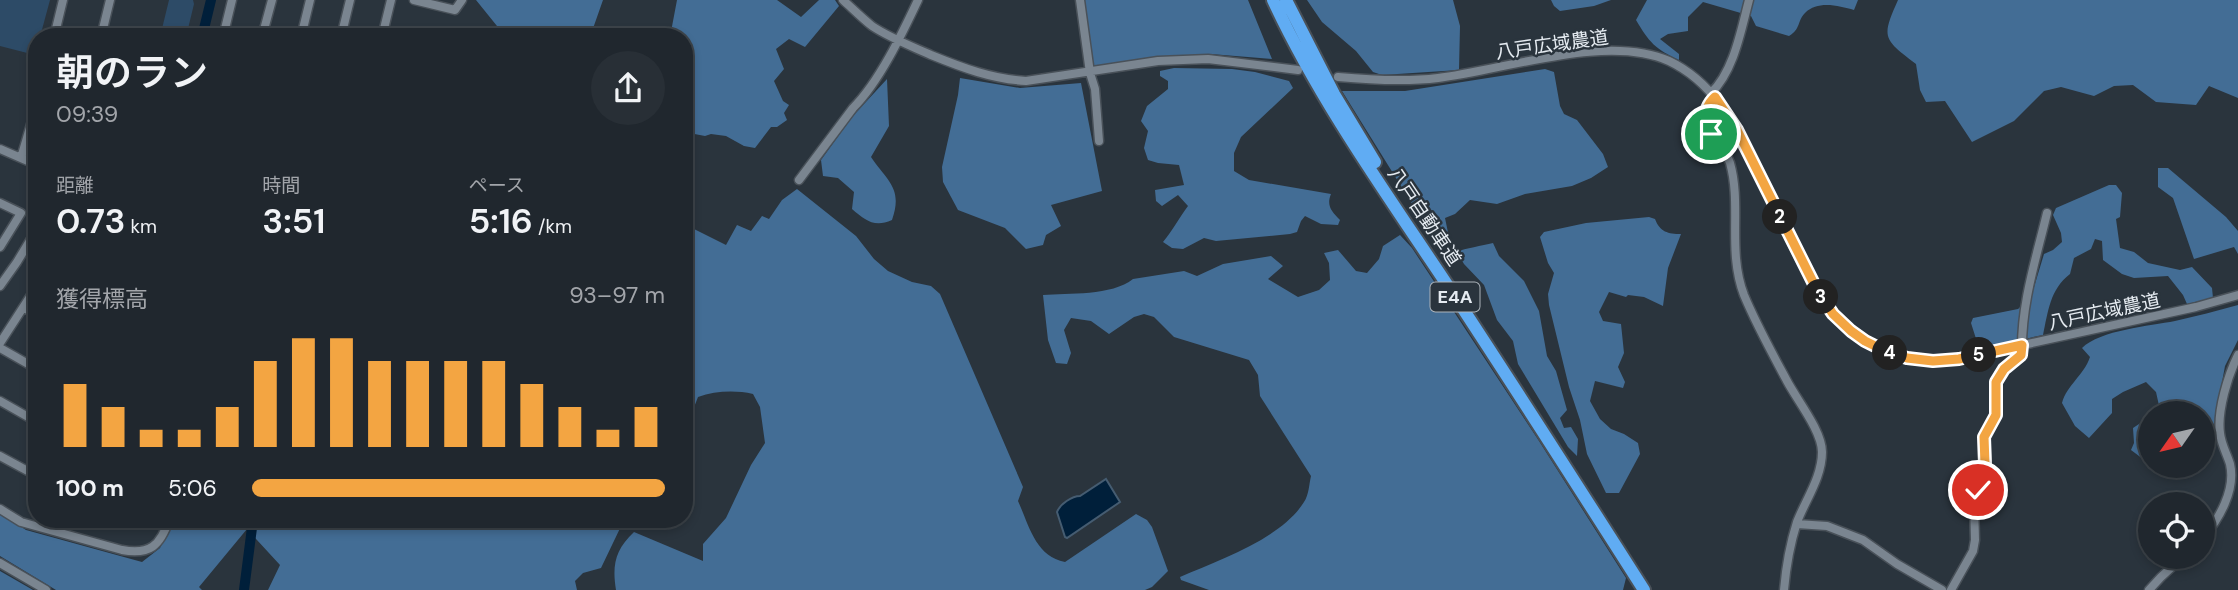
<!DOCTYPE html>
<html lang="ja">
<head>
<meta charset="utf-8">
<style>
	:root { --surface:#20272e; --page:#282f36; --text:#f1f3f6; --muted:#a2a5aa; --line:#3d444a; --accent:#f3a542 }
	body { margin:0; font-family:"DM Sans","Noto Sans JP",sans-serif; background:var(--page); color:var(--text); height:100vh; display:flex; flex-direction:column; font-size:26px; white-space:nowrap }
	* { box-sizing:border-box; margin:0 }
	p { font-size:23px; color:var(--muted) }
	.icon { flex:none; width:38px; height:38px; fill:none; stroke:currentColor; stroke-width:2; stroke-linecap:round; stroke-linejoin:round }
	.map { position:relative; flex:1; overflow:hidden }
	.side { position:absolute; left:28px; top:28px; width:665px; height:500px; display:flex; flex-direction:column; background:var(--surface); border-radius:28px; box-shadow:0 4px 10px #0003,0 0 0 2px var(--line) }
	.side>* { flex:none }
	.needle { width:46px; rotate:236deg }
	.buttons { position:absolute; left:2138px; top:401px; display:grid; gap:14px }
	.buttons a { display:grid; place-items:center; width:77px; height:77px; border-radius:50%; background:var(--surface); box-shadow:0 4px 10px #0003,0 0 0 2px var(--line); font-size:35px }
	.pin { position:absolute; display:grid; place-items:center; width:60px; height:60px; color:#fff; margin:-30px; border:4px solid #fff; border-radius:50%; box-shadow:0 2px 7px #0007 }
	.km { position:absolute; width:35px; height:35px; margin:-18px; border-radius:50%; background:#222; color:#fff; font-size:19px; line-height:35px; text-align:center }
	.round { display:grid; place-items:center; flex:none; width:74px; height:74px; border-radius:37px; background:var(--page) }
	.overview { display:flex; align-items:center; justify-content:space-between; height:119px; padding:0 28px }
	h1 { font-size:38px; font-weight:600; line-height:52px }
	.stats { display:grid; grid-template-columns:repeat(3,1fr); gap:10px; height:119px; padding:7px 28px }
	.stats div { display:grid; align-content:center }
	.stats b { font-size:35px; font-weight:600 }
	.stats small { font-size:19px; font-weight:400 }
	.stats p { font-size:19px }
	.chart { height:196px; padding:14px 28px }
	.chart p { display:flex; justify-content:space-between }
	.chart svg { width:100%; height:126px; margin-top:7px; stroke:var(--accent); stroke-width:6 }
	ul { padding:0 28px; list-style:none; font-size:23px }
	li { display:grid; grid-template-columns:112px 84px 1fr; align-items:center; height:52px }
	li i { height:18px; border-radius:9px; background:var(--accent) }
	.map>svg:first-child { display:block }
</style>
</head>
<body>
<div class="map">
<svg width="2238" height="590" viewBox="0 0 2238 590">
	<rect width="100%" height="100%" fill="#2a343d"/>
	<path fill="#2d4b67" d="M0 0H50L40 37H37L35 55 0 46Z
		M169 0H193L194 4 186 37H160Z"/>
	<path fill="#436d95" d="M476 0H603L590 37H515L497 26Z
		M677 0H777L801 17 819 0H835L839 6 805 47 789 39 776 49 784 69 774 81 783 101 789 105 784 113 787 120 777 127H771L755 148 744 146 726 136 711 134 705 136 684 132V37H670Z
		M1084 0H1248L1272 59 1211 54 1158 57 1090 70Z
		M1307 0H1453L1460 26 1459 70 1382 75 1373 72 1356 51 1322 22Z
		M1551 0H1611L1594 6 1560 11 1554 6Z
		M1647 0H1858L1854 10C1839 6 1818 0 1805 13 1797 21 1801 29 1789 36L1756 26 1751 16 1703 2 1688 17V31L1668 34 1660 39 1679 54V60C1655 49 1649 42 1636 20Z
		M1898 0H2238V98L2209 86 2196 105 2156 102 2133 85 2114 86 2094 96 2061 87 2044 91 2014 121 1972 142 1945 101 1926 102 1920 90 1916 64C1883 39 1881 38 1898 0Z
		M1174 68 1232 69 1255 72 1289 81 1293 88 1241 137 1234 153V171L1249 180 1331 194C1326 206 1332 212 1340 220L1338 225 1321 224 1305 216 1301 221 1297 232 1290 234 1216 241 1204 238 1183 249 1172 248 1163 242C1173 230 1179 218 1188 206L1178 195 1162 206 1156 201 1155 190 1184 185 1179 165 1158 163 1148 160 1144 148 1148 131 1141 121 1147 106 1168 89V81L1160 76V71Z
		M1545 69 1554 72 1560 106 1564 114 1577 120 1603 154 1608 167 1591 178 1572 186 1525 194 1497 204 1470 200 1455 214 1445 218 1450 242 1444 249 1414 207 1342 91H1405Z
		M960 78 1020 88 1081 83 1102 191 1051 205 1061 226 1046 235 1043 245 1026 249 1005 228 958 210 943 182 942 167 958 95Z
		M887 79 889 126 871 157C888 182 903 188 892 220 874 228 865 220 852 209L854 192 838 178 823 176 821 160 852 117Z
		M2158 168H2168L2226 217 2238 231V254L2234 247 2194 259 2173 198 2158 187Z
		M2109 185H2116L2122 193 2120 217 2116 219 2120 248 2134 252 2148 263 2180 270 2192 267 2212 288 2213 298 2187 304 2183 295 2168 276 2134 278 2122 274 2103 260 2102 241 2095 239 2091 249 2074 258 2070 274C2050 289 2048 312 2043 335L1982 348 1978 345 1971 323 1973 318 2018 309 2031 297 2044 254 2053 250 2062 242 2061 233 2053 215 2056 208Z
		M797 189 856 236 874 259 888 271 912 282 931 286 940 294 1023 487 1018 501C1029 525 1035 556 1065 562L1136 514 1147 520 1152 527 1168 571 1152 587 1145 590H616C612 565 615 550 634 532L703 561V544L726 518 751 465 765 443 760 407 753 394C735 390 715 391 698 397L691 415 688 437 684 440V227H690L726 245 737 225 751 231 762 216 769 219 782 200Z
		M1649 217 1655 219C1660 232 1668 234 1681 234L1668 268 1663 306 1644 297 1628 295 1626 297 1609 292 1599 312 1603 321 1621 324 1624 353 1618 367 1625 382 1623 388 1595 381 1590 401 1600 419 1611 429 1624 434 1638 443 1640 454 1619 493H1606L1587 454 1580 420 1569 387 1549 305 1548 294 1554 273 1548 263 1540 237 1544 232 1586 223Z
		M1400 235 1412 248 1539 441 1626 578 1623 590H1209L1181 580 1180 577C1219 560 1281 539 1304 502 1309 495 1309 484 1311 476L1260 396 1258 375 1249 360 1174 337 1154 317 1144 314 1134 317 1109 334 1091 321 1071 318 1064 330 1071 353 1067 364 1056 363 1048 340 1043 295C1068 293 1112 296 1133 279L1184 271 1197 276 1223 264 1271 256 1283 266 1268 279 1298 297 1319 290 1330 280 1329 263 1324 253 1338 250 1356 271 1367 273 1379 259 1383 246Z
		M1493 243 1499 256 1524 281 1539 311 1547 356 1556 371 1567 410 1560 418 1564 428 1571 427 1578 439 1577 456 1568 447 1518 364 1513 341 1497 320 1484 285 1464 264 1457 252C1465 248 1482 246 1493 243Z
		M2238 305V340L2225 366 2213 431 2215 446 2211 452 2203 451V413H2155L2160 410 2156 392 2146 382 2123 392 2112 399V413L2089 438 2075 426 2062 403C2067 385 2084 375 2090 357L2082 348C2100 330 2150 326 2175 321 2196 316 2217 311 2238 305Z
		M2151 416V458L2147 462 2131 450 2134 443 2133 428Z
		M0 513 26 530 142 562 160 548 173 520H624L601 568 583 573 575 581 577 590H268L280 565 247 529 199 587 202 590H56L0 556Z
		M0 571 33 590H0Z"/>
	<path fill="#001f3a" stroke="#455c71" stroke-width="2" d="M1106 479 1120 502 1067 538 1065 537 1057 512C1060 504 1072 496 1080 496Z"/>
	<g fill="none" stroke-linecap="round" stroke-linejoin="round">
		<path stroke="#001f3a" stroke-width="10" d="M202 37 211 0
			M244 590 253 520"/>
		<g stroke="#495159" stroke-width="11">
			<path id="minor" d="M414 0 455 10 462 0
				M843 0C853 9 862 18 872 26 890 38 911 46 931 55 963 68 992 79 1026 81L1158 61 1208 59 1298 70
				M1080 0 1090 73 1095 89 1099 141
				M54 37 63 0
				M101 37 110 0
				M223 37 232 0
				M262 37 272 0
				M301 37 310 0
				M341 37 350 0
				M382 37 391 0
				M1338 77C1371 80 1405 82 1438 78 1505 70 1607 33 1669 61 1711 81 1733 120 1752 161 1766 189 1780 218 1794 247 1804 266 1813 285 1824 303 1855 348 1907 364 1959 359L2196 307 2238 295
				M1711 93C1734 71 1741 30 1749 0
				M1715 97 1707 107 1704 123C1711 138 1725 147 1730 163 1742 205 1727 251 1744 295 1756 324 1772 353 1787 381 1797 400 1822 431 1822 452 1822 477 1806 499 1797 522 1790 544 1786 567 1784 590
				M0 149 37 165
				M21 158 37 104
				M799 180 853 108C879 82 902 34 918 0
				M0 203 21 213 0 247
				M0 286 17 262 37 229
				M24 308 37 315
				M0 343 37 286
				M0 348 37 369
				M0 401 37 422
				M0 456 37 476
				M0 509 21 522 122 550C150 555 160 546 169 520
				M1797 524 1827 526 1863 540 1897 564 1942 590
				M2203 538C2219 519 2236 490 2230 464 2227 454 2221 444 2220 433 2217 411 2228 375 2238 355
				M0 563 46 590
				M1951 590 1973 551 1975 540 1974 503 1984 473V437L1995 415 1996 382 1999 375 2022 352C2021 304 2036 259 2047 213
				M2149 590 2161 577 2184 556"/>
		</g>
		<g stroke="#495159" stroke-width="16">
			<path id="highway" d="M1273 0C1320 101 1386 193 1448 286 1514 386 1579 488 1644 590
				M1286 0 1334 94 1375 162"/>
		</g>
		<use href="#minor" stroke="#7a8590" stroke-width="8"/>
		<use href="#highway" stroke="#60acf3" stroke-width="12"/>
	</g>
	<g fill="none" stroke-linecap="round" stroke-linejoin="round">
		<g stroke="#fff" stroke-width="14">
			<path id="route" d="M1711 134 1704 124C1705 113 1707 104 1715 97L1737 130 1818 292 1833 314 1851 331 1865 341 1887 352 1907 358 1933 361 1959 359 2022 345 2021 355 2004 369 1996 382V415L1984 437 1985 464 1978 490"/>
		</g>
		<use href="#route" stroke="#f3a542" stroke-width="9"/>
	</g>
	<g text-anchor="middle" stroke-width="5" stroke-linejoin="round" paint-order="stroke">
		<rect fill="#2a343d" stroke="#adb4bb" stroke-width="2" x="1430.5" y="282.5" width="49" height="29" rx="5"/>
		<g font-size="18" font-weight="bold" fill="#e5ebf1">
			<text x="1455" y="303">E4A</text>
		</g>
		<g font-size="19" fill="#e5ebf1" stroke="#2a343d">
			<text transform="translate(1552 44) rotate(-8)" y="7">八戸広域農道</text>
			<text transform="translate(1425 216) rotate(56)" y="7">八戸自動車道</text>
			<text transform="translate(2104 311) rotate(-12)" y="7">八戸広域農道</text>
		</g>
	</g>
</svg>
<div class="buttons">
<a><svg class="needle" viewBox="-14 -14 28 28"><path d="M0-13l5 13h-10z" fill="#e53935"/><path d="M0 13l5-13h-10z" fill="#a2a5aa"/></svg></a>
<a><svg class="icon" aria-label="locate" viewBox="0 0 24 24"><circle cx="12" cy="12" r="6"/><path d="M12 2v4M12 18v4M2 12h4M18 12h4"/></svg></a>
</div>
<div class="pin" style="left:1711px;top:134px;background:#1e9e55"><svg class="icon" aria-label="arrive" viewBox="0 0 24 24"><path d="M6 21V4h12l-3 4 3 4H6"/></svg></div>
<div class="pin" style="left:1978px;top:490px;background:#d93025"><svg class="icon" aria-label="check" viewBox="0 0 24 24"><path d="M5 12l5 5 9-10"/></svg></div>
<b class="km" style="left:1780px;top:217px">2</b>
<b class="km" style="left:1821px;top:297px">3</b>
<b class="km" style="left:1890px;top:353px">4</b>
<b class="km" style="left:1979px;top:355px">5</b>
<section class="side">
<div class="overview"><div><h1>朝のラン</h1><p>09:39</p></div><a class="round"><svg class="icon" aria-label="share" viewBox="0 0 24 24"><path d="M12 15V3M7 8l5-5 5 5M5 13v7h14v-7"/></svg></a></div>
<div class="stats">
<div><p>距離</p><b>0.73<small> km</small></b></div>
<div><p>時間</p><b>3:51</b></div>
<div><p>ペース</p><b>5:16<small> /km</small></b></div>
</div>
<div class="chart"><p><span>獲得標高</span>93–97 m</p>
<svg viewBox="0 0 160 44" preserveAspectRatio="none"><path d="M5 44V22M15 44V30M25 44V38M35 44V38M45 44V30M55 44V14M65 44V6M75 44V6M85 44V14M95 44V14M105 44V14M115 44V14M125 44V22M135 44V30M145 44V38M155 44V30"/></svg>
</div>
<ul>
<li><b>100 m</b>5:06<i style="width:100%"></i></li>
</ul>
</section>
</div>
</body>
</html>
